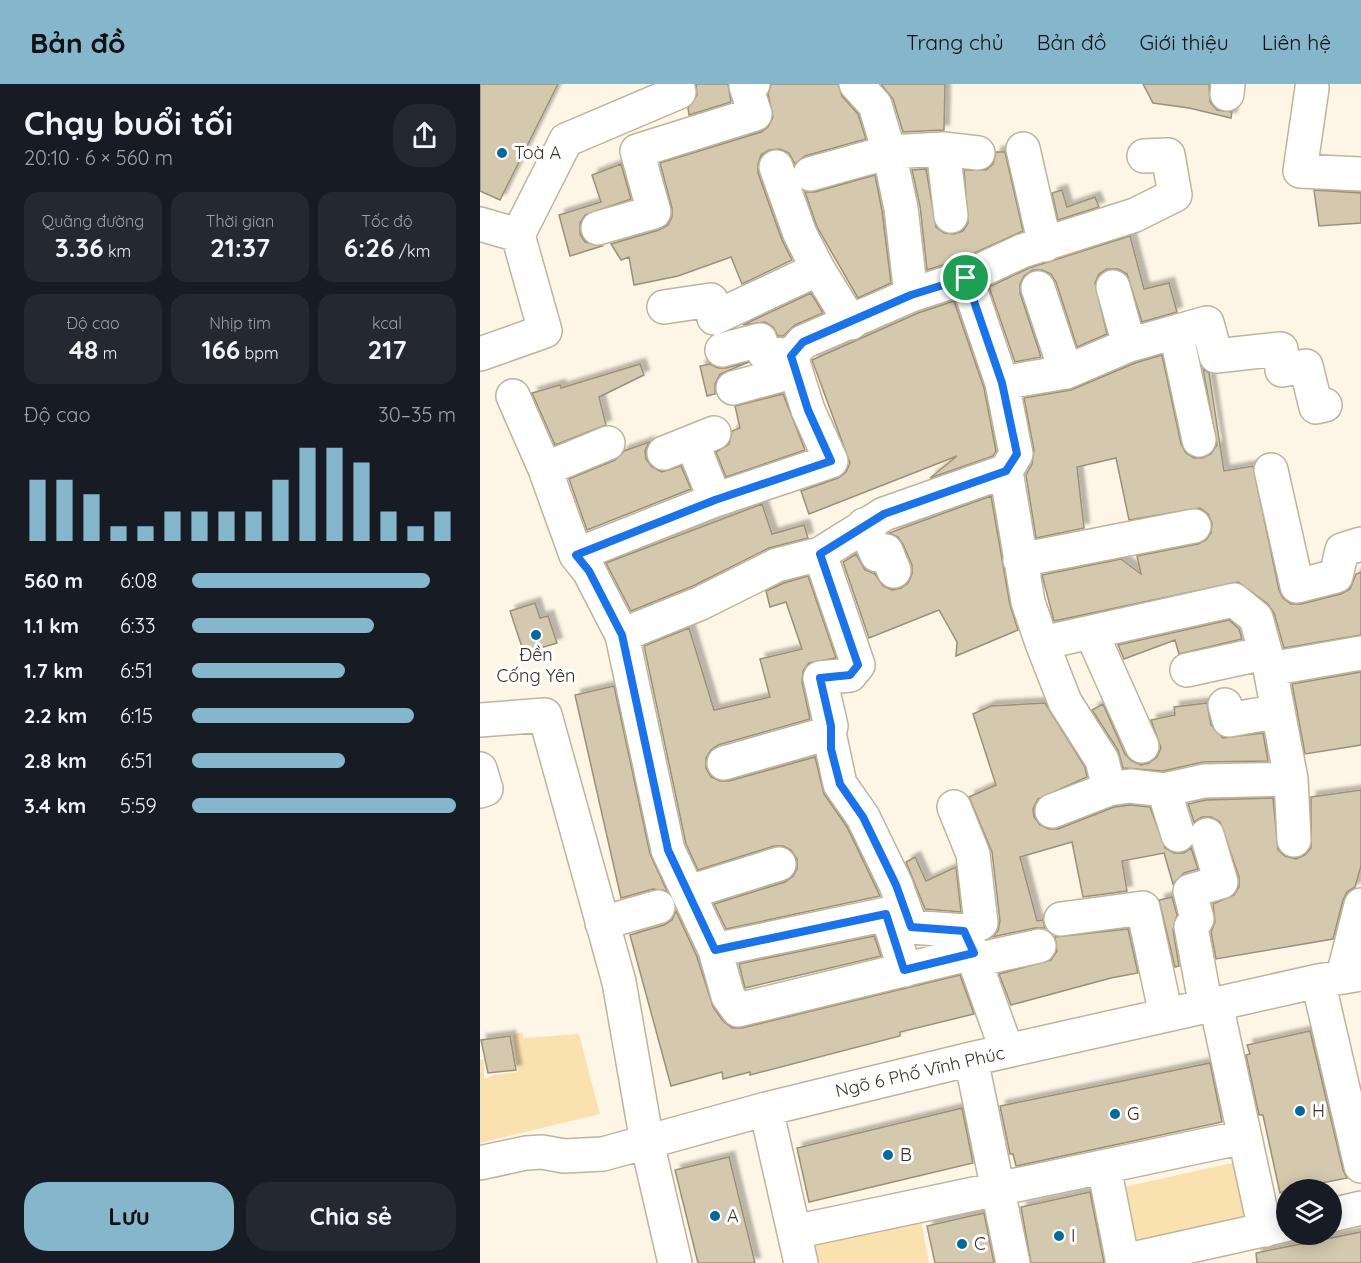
<!DOCTYPE html>
<html lang="vi">
<head>
<meta charset="utf-8">
<style>
	:root { --surface:#171b24; --page:#242831; --text:#f1f3f6; --muted:#9ea1a6; --accent:#85b6cc }
	body { margin:0; font-family:Quicksand,sans-serif; background:var(--page); color:var(--text); height:100vh; display:flex; flex-direction:column; font-size:22px; white-space:nowrap }
	* { box-sizing:border-box; margin:0 }
	p { font-size:20px; color:var(--muted) }
	.icon { flex:none; width:33px; height:33px; fill:none; stroke:currentColor; stroke-width:2; stroke-linecap:round; stroke-linejoin:round }
	.map { position:relative; flex:1; overflow:hidden }
	.sheet { display:flex; flex-direction:column; background:var(--surface); width:480px }
	.sheet>* { flex:none }
	.fabs { position:absolute; left:796px; top:1095px; display:grid; gap:12px }
	.fabs a { display:grid; place-items:center; width:66px; height:66px; border-radius:50%; background:var(--surface); box-shadow:0 3px 15px #0003; font-size:30px }
	.pin { position:absolute; display:grid; place-items:center; width:51px; height:51px; color:#fff; margin:-26px; border:3px solid #fff; border-radius:50%; box-shadow:0 2px 6px #0007 }
	.round { display:grid; place-items:center; flex:none; width:63px; height:63px; border-radius:24px; background:var(--page) }
	.head { display:flex; align-items:center; justify-content:space-between; height:102px; padding:0 24px }
	h1 { font-size:33px; font-weight:700; line-height:45px }
	.figures { display:grid; grid-template-columns:repeat(3,1fr); gap:9px; height:102px; padding:6px 24px }
	.figures div { display:grid; align-content:center; border-radius:15px; background:var(--page); text-align:center }
	.figures b { font-size:26px; font-weight:700 }
	.figures small { font-size:16px; font-weight:400 }
	.figures p { font-size:16px }
	.chart { height:168px; padding:12px 24px }
	.chart p { display:flex; justify-content:space-between }
	.chart svg { width:100%; height:108px; margin-top:6px; stroke:var(--accent); stroke-width:6 }
	.cta { display:flex; gap:12px; margin-top:auto; padding:12px 24px }
	.cta a { flex:1; height:69px; border-radius:24px; background:var(--accent); color:#111; font-size:24px; font-weight:700; line-height:69px; text-align:center }
	.cta a+a { background:var(--page); color:var(--text) }
	ul { padding:0 24px; list-style:none; font-size:20px }
	li { display:grid; grid-template-columns:96px 72px 1fr; align-items:center; height:45px }
	li i { height:15px; border-radius:8px; background:var(--accent) }
	header { display:flex; align-items:center; gap:36px; box-sizing:border-box; height:84px; padding:0 30px; background:var(--accent); color:#111 }
	header strong { font-size:28px }
	nav { display:flex; gap:33px; margin-inline-start:auto; font-size:21px }
	main { display:flex; flex:1; min-height:0 }
	.map>svg:first-child { display:block }
</style>
</head>
<body>
<header>
<strong>Bản đồ</strong>
<nav><a>Trang chủ</a><a>Bản đồ</a><a>Giới thiệu</a><a>Liên hệ</a></nav>
</header>
<main>
<section class="sheet">
<div class="head"><div><h1>Chạy buổi tối</h1><p>20:10 · 6 × 560 m</p></div><a class="round"><svg class="icon" aria-label="share" viewBox="0 0 24 24"><path d="M12 15V3M7 8l5-5 5 5M5 13v7h14v-7"/></svg></a></div>
<div class="figures">
<div><p>Quãng đường</p><b>3.36<small> km</small></b></div>
<div><p>Thời gian</p><b>21:37</b></div>
<div><p>Tốc độ</p><b>6:26<small> /km</small></b></div>
</div>
<div class="figures">
<div><p>Độ cao</p><b>48<small> m</small></b></div>
<div><p>Nhịp tim</p><b>166<small> bpm</small></b></div>
<div><p>kcal</p><b>217</b></div>
</div>
<div class="chart"><p><span>Độ cao</span>30–35 m</p>
<svg viewBox="0 0 160 44" preserveAspectRatio="none"><path d="M5 44V19M15 44V19M25 44V25M35 44V38M45 44V38M55 44V32M65 44V32M75 44V32M85 44V32M95 44V19M105 44V6M115 44V6M125 44V12M135 44V32M145 44V38M155 44V32"/></svg>
</div>
<ul>
<li><b>560 m</b>6:08<i style="width:90%"></i></li>
<li><b>1.1 km</b>6:33<i style="width:69%"></i></li>
<li><b>1.7 km</b>6:51<i style="width:58%"></i></li>
<li><b>2.2 km</b>6:15<i style="width:84%"></i></li>
<li><b>2.8 km</b>6:51<i style="width:58%"></i></li>
<li><b>3.4 km</b>5:59<i style="width:100%"></i></li>
</ul>
<div class="cta"><a>Lưu</a><a>Chia sẻ</a></div>
</section>
<div class="map">
<svg width="881" height="1179" viewBox="0 0 881 1179">
	<defs>
		<filter id="shadow"><feDropShadow dx="5.5" dy="-5.5" stdDeviation="1.5" flood-color="#0004"/></filter>
	</defs>
	<rect width="100%" height="100%" fill="#fdf6e6"/>
	<path fill="#f9e2b0" d="M42 948 44 954 99 950 120 1030 0 1059V976L4 975V995L14 991 38 988 33 951Z
		M757 1078 770 1138 652 1164 639 1104Z
		M441 1137 449 1179H329L325 1159Z"/>
	<path fill="#d4c8ae" stroke="#9c9178" stroke-width="1.5" filter="url(#shadow)" d="M0 0H78L20 116 0 107Z
		M216 0H248L251 18 209 31 208 24 217 11Z
		M291 0H358L362 12 378 30 386 55 325 72 315 80 309 69 300 65 289 66 281 71 278 80V89L302 156 312 176 262 200 251 173 198 192 154 201 149 173 141 176 131 160 179 146 188 141 192 133V124L180 79 281 48 288 43 293 33 288 10Z
		M401 0H465L464 46 423 48 413 15Z
		M663 0H729L730 18 737 26 752 28 751 34 709 24 673 19Z
		M516 68H525L543 147 479 176 447 186 440 122 432 86 446 85 456 143 464 149 474 150 483 147 488 139 484 86H506L513 80Z
		M141 80 151 115 105 131 100 139V150L105 158 122 162 90 172 79 131 121 118 112 91Z
		M395 91 402 127 411 199 378 214 337 143 325 108H335Z
		M582 106 587 123 615 113 619 123 578 136 572 109Z
		M834 106 881 109V139L839 142Z
		M650 152 664 205 689 199 697 228 662 238 647 190 638 185H627L619 190 615 199 627 250 597 263 576 198 571 190 562 186H553L544 192 540 200V209L561 273 535 278 509 203 549 184Z
		M331 209 343 229 315 241 303 252H298L293 243 285 238 263 241Z
		M474 217 504 304 516 367 513 372 450 394 477 372 329 430 321 407 358 394 366 388 370 379 332 276 438 229Z
		M682 271 701 360 706 369 714 374H722L731 370 737 361 723 285 729 289 744 387 773 382 799 506 803 514 811 520H821L861 510 870 505 876 490 881 488V551L804 564 794 529 788 520 758 498 574 537 562 491 641 475 661 490 657 472 718 460 726 456 731 449 732 439 728 430 720 424 649 436 636 374 597 383 604 444 556 454 546 391 552 380 554 366 544 314 591 306 655 279Z
		M269 278 240 290 235 300V310L227 312 220 282 230 280 238 284H246Z
		M160 280 164 291 119 313 126 341 75 361 52 309 80 301 81 304Z
		M303 310 325 366 246 393 236 368 249 360 252 347 260 344 255 322Z
		M169 358 165 367 166 375 172 383 182 388 201 382 211 405 107 446 89 395 135 376 144 367Z
		M511 412 530 521 538 546 476 572 477 558 459 526 389 554 363 478 376 470 385 486 395 490 403 502 412 506 421 504 428 499 432 490V481L423 460 418 453 409 449Z
		M282 420 292 450 324 441 328 454 289 464 213 502 151 527 126 479Z
		M328 492 356 574 329 579 323 587 322 598 330 635 238 661 231 666 226 674V684L231 693 240 697H249L335 673 344 710 367 743 400 812 246 845 234 820 305 798 313 792 317 785V775L311 766 303 762H294L218 786 206 760 164 562 209 544 234 626 290 613 280 575 322 565 306 518 290 523 286 507 304 499Z
		M55 519 60 534 68 532 77 559 44 569 30 527Z
		M749 536 759 545 762 555 699 570 695 556 644 575 638 561Z
		M881 588V661L825 670 812 600Z
		M134 602 170 770 187 807 173 805 141 814 95 611Z
		M565 619 605 683 607 693 558 715 553 725 554 733 560 741 569 745H578L634 723 650 721 670 723 685 764 694 769H704L711 764 718 785 704 789 693 800 684 769 642 777 647 807 603 813 592 758 540 773 557 837 563 836 565 844H555L512 853 518 847 520 837 512 768 489 713 516 701 493 630 511 622Z
		M727 619 731 641 743 654 783 649 788 677 723 678 683 687 643 684 638 666 612 626 623 620 645 670 652 677 661 681 669 679 677 673 681 664 671 636 695 631 694 623Z
		M881 706V782L875 803 867 808 863 816 853 855 736 875 731 848 735 838 733 820 754 811 759 803V793L740 738 731 733H722L714 738 708 720 726 716 793 714 798 766 805 772 816 775 825 771 831 764V713Z
		M435 773 446 797 476 783 481 828 445 825 426 778Z
		M692 813 697 831 693 846 699 882 695 883 679 816Z
		M196 827 217 873 233 923 243 937 252 944H262L480 891 494 930 420 948V952L270 991V988L243 995 242 988 191 1002 150 851 184 841 192 836Z
		M648 845 658 889 631 894 531 921 519 890 571 876 577 867 575 853Z
		M394 852 401 872 265 904 259 880Z
		M830 947 863 1086 867 1094 807 1106 800 1109 783 1031H779L766 971 770 970 767 961Z
		M30 952 36 986 8 989 1 956Z
		M730 979 742 1038 536 1082 533 1070H530L520 1022Z
		M482 1024 493 1079 329 1118 317 1064Z
		M249 1073 275 1179H218L195 1086Z
		M610 1108 624 1179H551L541 1123Z
		M504 1129 514 1179H455L447 1142Z
		M881 1148V1179H777L776 1169Z"/>
	<g fill="none" stroke-linecap="round" stroke-linejoin="round">
		<g stroke="#bfb399" stroke-width="36">
			<path id="minor" d="M832 4 820 87 881 90
				M747 10 748 0
				M463 65 471 132
				M543 65 565 161
				M296 83 320 150 338 185 371 239
				M330 90 409 68 463 65 498 69
				M0 140 38 151 86 56 199 8 196 0
				M118 144 174 128 157 67 275 30 266 2 273 0
				M486 193 542 167 655 131 695 111 688 71 664 72
				M633 203 649 261
				M558 204 586 288
				M431 211 486 193 522 299 536 370 526 387
				M184 223 231 216 234 234 338 185
				M696 249 719 356
				M242 266 280 256 284 269 311 272
				M0 270 65 247 38 151
				M522 299 586 288 649 261 727 239 736 272 801 265 802 286 826 282 836 323 845 321
				M253 304 315 287
				M33 312 65 385 96 471 109 487 142 551 188 766 235 866 248 912 258 926 493 869
				M212 358 235 416
				M184 369 234 349
				M65 385 128 359
				M791 386 817 502 856 492 862 466 881 460
				M526 387 548 518 562 559 754 516 776 534 790 585 881 569
				M384 441 397 471 406 467 414 487
				M96 471 235 416 351 377 328 326 311 272 323 258 431 211 421 124 409 68 395 21 376 0
				M540 476 714 442
				M611 548 662 662
				M142 551 221 519 297 481 340 470 404 430 526 387
				M562 559 585 618 622 676 629 705
				M790 585 811 695 814 756
				M707 586 785 569
				M745 621 749 636 798 627
				M0 636 65 631 139 898 167 1058 195 1179
				M349 649 360 700 383 733 416 801 431 843 484 847 527 967
				M244 679 349 649 351 642 340 594 370 591 378 581 340 470
				M0 685 6 705 0 707
				M684 706 698 751
				M474 723 493 770 501 839 484 847
				M572 727 629 705 650 702 684 706 724 697 811 695
				M209 808 299 780
				M581 835 663 824 686 931
				M122 839 178 823
				M235 866 407 830 425 886
				M496 876 559 862
				M863 892 881 821
				M838 897 881 1082
				M736 920 785 1146
				M726 923 711 843 717 835 710 807 741 798 727 751
				M491 975 533 1179
				M286 1025 321 1179
				M0 1079 46 1069 62 1068 84 1072 123 1070 286 1025 491 975 838 897 881 890
				M624 1083 643 1179
				M852 1131 881 1124
				M314 1148 764 1053
				M643 1177 805 1141"/>
		</g>
		<use href="#minor" stroke="#fff" stroke-width="33"/>
	</g>
	<g fill="none" stroke-linecap="round" stroke-linejoin="round">
		<g stroke="#fff" stroke-width="12">
			<path id="route" d="M486 194 522 299 537 370 526 387 404 430 340 470 378 581 370 591 340 594 351 642V665L360 700 383 733 416 801 431 843 484 847 494 869 424 886 406 830 235 866 188 766 142 551 109 487 96 471 235 416 351 377 328 326 311 272 323 258 431 211Z"/>
		</g>
		<use href="#route" stroke="#1a73e8" stroke-width="8"/>
	</g>
	<g fill="#006b98" stroke="#fff" stroke-width="2">
		<circle cx="22" cy="69" r="6"/>
		<circle cx="56" cy="551" r="6"/>
		<circle cx="820" cy="1027" r="6"/>
		<circle cx="635" cy="1030" r="6"/>
		<circle cx="408" cy="1071" r="6"/>
		<circle cx="235" cy="1132" r="6"/>
		<circle cx="579" cy="1152" r="6"/>
		<circle cx="482" cy="1160" r="6"/>
	</g>
	<g text-anchor="middle" stroke-width="6" stroke-linejoin="round" paint-order="stroke">
		<g font-size="18" fill="#373228" stroke="#fff" text-anchor="start">
			<text x="34" y="75">Toà A</text>
			<text x="56" y="577" text-anchor="middle">Đền<tspan x="56" dy="21">Cống Yên</tspan></text>
			<text x="832" y="1033">H</text>
			<text x="647" y="1036">G</text>
			<text x="420" y="1077">B</text>
			<text x="247" y="1138">A</text>
			<text x="591" y="1158">I</text>
			<text x="494" y="1166">C</text>
		</g>
		<g font-size="18" fill="#373228" stroke="#fff">
			<text transform="translate(440 988) rotate(-13)" y="6">Ngõ 6 Phố Vĩnh Phúc</text>
		</g>
	</g>
</svg>
<div class="fabs">
<a><svg class="icon" aria-label="layers" viewBox="0 0 24 24"><path d="M12 4l9 5-9 5-9-5zM3 14l9 5 9-5"/></svg></a>
</div>
<div class="pin" style="left:486px;top:194px;background:#1e9e55"><svg class="icon" aria-label="arrive" viewBox="0 0 24 24"><path d="M6 21V4h12l-3 4 3 4H6"/></svg></div>
</div>
</main>
</body>
</html>
